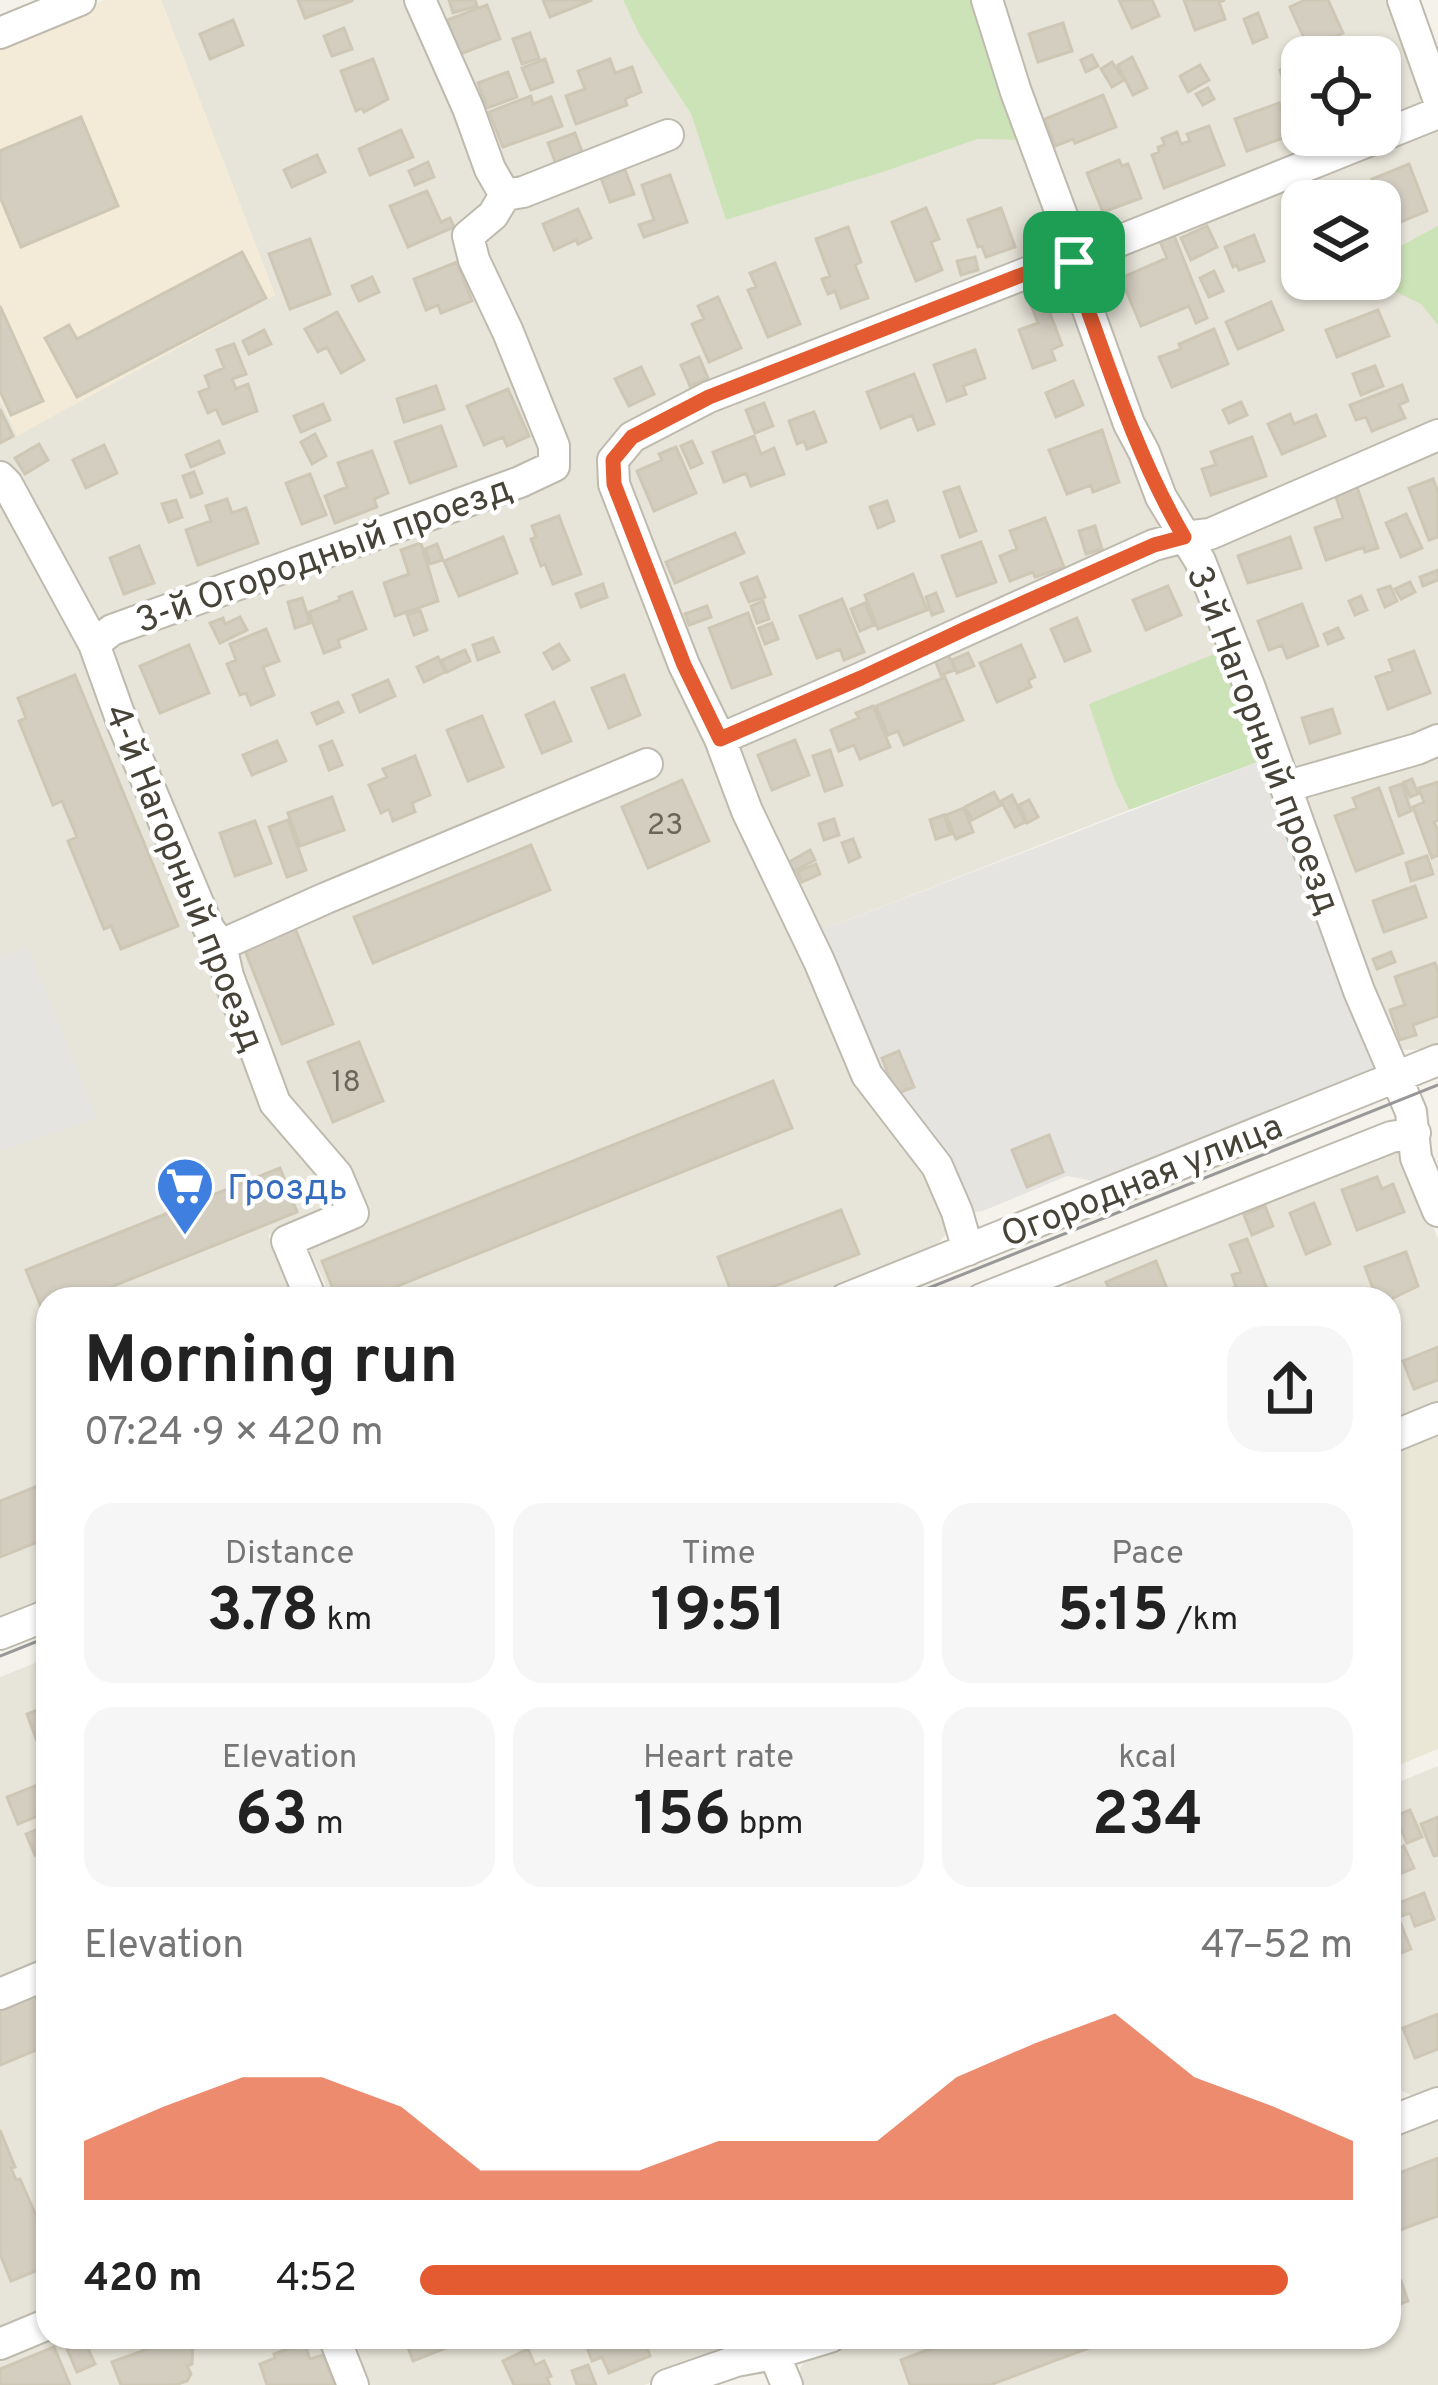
<!DOCTYPE html>
<html lang="en">
<head>
<meta charset="utf-8">
<style>
	:root { --surface:#fff; --page:#f6f6f6; --text:#222; --muted:#767676; --accent:#e45b31 }
	body { margin:0; font-family:Overpass,sans-serif; background:var(--page); color:var(--text); height:100vh; display:flex; flex-direction:column; font-size:45px; white-space:nowrap }
	* { box-sizing:border-box; margin:0 }
	p { font-size:39px; color:var(--muted) }
	.icon { flex:none; width:66px; height:66px; fill:none; stroke:currentColor; stroke-width:2; stroke-linecap:round; stroke-linejoin:round }
	.map { position:relative; flex:1; overflow:hidden }
	.details { position:absolute; left:36px; top:1287px; width:1365px; height:1062px; display:flex; flex-direction:column; background:var(--surface); border-radius:36px; box-shadow:0 3px 9px #0004 }
	.details>* { flex:none }
	.fabs { position:absolute; left:1281px; top:36px; display:grid; gap:24px }
	.fabs a { display:grid; place-items:center; width:120px; height:120px; border-radius:24px; background:var(--surface); box-shadow:0 3px 9px #0004; font-size:60px }
	.pin { position:absolute; display:grid; place-items:center; width:102px; height:102px; color:#fff; margin:-51px; border-radius:24px; box-shadow:0 6px 18px #0006 }
	.round { display:grid; place-items:center; flex:none; width:126px; height:126px; border-radius:36px; background:var(--page) }
	.overview { display:flex; align-items:center; justify-content:space-between; height:204px; padding:0 48px }
	h1 { font-size:66px; font-weight:700; line-height:90px }
	.stats { display:grid; grid-template-columns:repeat(3,1fr); gap:18px; height:204px; padding:12px 48px }
	.stats div { display:grid; align-content:center; border-radius:30px; background:var(--page); text-align:center }
	.stats b { font-size:60px; font-weight:700 }
	.stats small { font-size:33px; font-weight:400 }
	.stats p { font-size:33px }
	.chart { height:336px; padding:24px 48px }
	.chart p { display:flex; justify-content:space-between }
	.chart svg { width:100%; height:216px; margin-top:12px; fill:var(--accent); opacity:.7 }
	ul { padding:0 48px; list-style:none; font-size:39px }
	li { display:grid; grid-template-columns:192px 144px 1fr; align-items:center; height:90px }
	li i { height:30px; border-radius:15px; background:var(--accent) }
	.map>svg:first-child { display:block }
</style>
</head>
<body>
<div class="map">
<svg width="1438" height="2385" viewBox="0 0 1438 2385">
	<rect width="100%" height="100%" fill="#f4f2eb"/>
	<path fill="#e7e4d9" fill-rule="evenodd" d="M161 0H414L489 191 487 208 461 236 547 442 540 458 512 471 100 623 85 614 15 475 0 462V400L17 435 275 295Z
		M427 0H623L639 34 691 114 726 220 883 172 978 139 1021 140 1059 249 623 436 610 486 929 1169 949 1231 934 1248 808 1299H332L308 1247 368 1215 345 1170 281 1096 111 657 116 639 556 478 477 238 496 220 518 207Z
		M996 0H1397L1429 107 1380 130V57H1302V135H1368L1084 240Z
		M1438 123V424L1194 525 1180 515 1087 282 1091 267ZM1302 201H1380V279H1302Z
		M1056 275 1067 285 1161 516 1159 531 726 726 620 482 637 443 711 405Z
		M1438 444V735L1295 773 1211 551 1218 541Z
		M0 490 86 646 203 937 216 984 320 1174 333 1208 268 1235 296 1299H48V1607L0 1626Z
		M1157 553H1185L1227 649 1115 781 1129 810 817 932 738 755 740 739Z
		M1438 747V1049L1404 1050 1389 1040 1302 801 1311 787Z
		M1387 1149 1400 1151 1408 1165 1438 1239V1408L1389 1428V1299H1067L1066 1286 1074 1273Z
		M48 1658V1964L0 1984V1677Z
		M1438 1766V2089L1415 2098 1398 2088 1389 2061V1786Z
		M48 1984V2315L0 2335V2004Z
		M1438 2121V2385H800L798 2382 801 2366 815 2352 855 2337H1389V2139Z
		M48 2337H323L343 2385H0V2352Z
		M344 2337H748L747 2344 736 2353 644 2385H363Z"/>
	<path fill="#f3ead8" d="M105 0H161L275 295 17 436 0 400V46Z"/>
	<path fill="#ebe7d6" d="M1438 1427V1749L1389 1769V1447Z"/>
	<path fill="#cce3b8" d="M623 0H976L1021 140 978 139 883 172 726 220 691 114 639 34Z
		M1438 226V325L1421 304 1369 279H1380V257Z
		M1227 649 1266 759 1129 810 1115 781 1089 704Z"/>
	<path fill="#e6e4e1" d="M1266 759 1377 1064 1364 1077 1105 1183 1067 1176 983 1211 970 1213 876 1071 817 932Z
		M27 947 97 1119 0 1151V958Z"/>
	<path fill="#d4cec1" stroke="#cec7b5" stroke-width="3" d="M298 0H352V1L305 18Z
		M449 0H475L477 6 453 13Z
		M543 0H592L550 17Z
		M1119 0H1152L1159 16 1132 28Z
		M1184 0H1225L1219 2 1225 19 1195 30Z
		M1305 0H1328L1343 33 1309 49 1290 7Z
		M487 5 500 39 460 54 447 20Z
		M1258 13 1267 37 1253 43 1244 19Z
		M233 20 243 45 210 59 200 34Z
		M1063 23 1072 51 1038 62 1029 34Z
		M344 28 352 49 332 56 324 36Z
		M530 33 539 58 522 64 513 39Z
		M1092 55 1098 66 1086 72 1081 60Z
		M1132 57 1147 88 1133 95 1118 65Z
		M373 59 388 99 364 112 362 108 356 111 341 71Z
		M545 59 553 82 531 90 522 68Z
		M610 59 615 73 632 67 641 92 625 99 627 105 576 124 566 96 585 89 578 71Z
		M1302 61V77L1285 84 1280 70Z
		M1112 62 1124 80 1112 87 1101 69Z
		M1200 65 1209 80 1188 92 1180 76Z
		M508 72 517 97 487 108 478 83Z
		M1208 88 1214 99 1203 105 1196 94Z
		M1103 95 1116 127 1075 143 1073 139 1055 146 1045 119Z
		M531 96 533 104 551 97 562 126 503 147 489 112Z
		M1279 103 1291 135 1247 151 1235 119Z
		M81 117 118 206 21 247 0 197V151Z
		M1209 126 1224 165 1164 188 1152 155 1159 152 1158 147 1165 145 1162 138 1177 132 1181 144 1190 141 1187 134Z
		M401 130 413 157 370 175 359 149Z
		M575 133 583 154 556 164 548 143Z
		M1307 135H1335L1311 145Z
		M317 155 325 172 292 187 284 170Z
		M1119 160 1122 166 1128 164 1141 198 1103 212 1087 173Z
		M428 162 434 177 415 185 409 171Z
		M1409 164 1427 211 1391 226 1372 179Z
		M624 167 634 194 610 202 600 175Z
		M670 175 687 222 644 237 639 225 654 220 642 185Z
		M427 191 441 222 450 218 454 227 408 247 390 206Z
		M1340 191 1344 201H1314Z
		M926 208 939 239 931 242 942 270 916 281 892 222Z
		M1001 208 1015 247 986 257 982 246 978 247 968 220Z
		M578 209 591 238 578 244 576 240 554 250 543 224Z
		M1207 226 1217 247 1191 260 1181 238Z
		M848 227 861 262 855 265 868 298 841 308 835 291 828 294 822 279 830 276 816 239Z
		M1173 233 1207 318 1196 323 1189 306 1141 326 1121 278 1167 258 1159 239Z
		M1254 235 1264 261 1239 270 1237 265 1233 267 1225 247Z
		M310 239 330 294 290 309 269 254Z
		M242 252 266 298 77 397 45 338 69 325 77 339Z
		M975 257 978 270 961 275 957 261Z
		M457 262 472 301 441 313 438 305 426 310 414 279Z
		M775 263 800 324 768 337 748 290 756 287 750 273Z
		M1214 271 1223 291 1209 297 1200 278Z
		M372 277 379 292 359 301 352 286Z
		M1043 295 1062 345 1051 350 1055 360 1033 368 1019 330 1038 323 1029 300Z
		M718 297 741 348 709 362 692 324 704 319 698 306Z
		M1271 302 1283 330 1238 349 1226 322Z
		M0 306 43 401 11 415 0 391Z
		M1378 310 1389 336 1337 357 1326 330Z
		M337 312 364 360 341 373 327 347 318 352 305 329Z
		M1214 329 1228 364 1172 387 1159 357 1181 349 1179 344Z
		M264 330 271 344 249 354 243 341Z
		M234 344 246 374 232 379 236 389 248 384 257 411 223 424 216 409 208 413 199 392 210 388 205 376 224 368 217 350Z
		M975 350 985 378 963 386 966 394 947 401 934 365Z
		M699 357 708 378 690 386 681 365Z
		M1375 366 1383 386 1361 395 1353 374Z
		M641 367 654 394 629 406 615 379Z
		M914 374 934 424 918 430 912 415 881 428 867 392Z
		M1073 381 1083 405 1056 417 1046 393Z
		M1402 385 1408 401 1399 405 1405 418 1372 431 1366 417 1356 420 1350 405Z
		M436 386 444 409 404 422 397 399Z
		M508 389 529 436 507 446 503 437 484 445 467 406Z
		M1241 402 1247 415 1229 423 1223 410Z
		M764 403 773 426 755 433 746 410Z
		M323 404 330 420 301 432 294 416Z
		M0 409 13 436 0 443Z
		M814 412 826 442 807 449 804 441 797 444 789 421Z
		M1290 414 1294 424 1316 415 1325 436 1282 454 1268 424Z
		M441 426 456 466 410 483 395 442Z
		M1102 430 1119 482 1093 492 1091 485 1067 494 1049 450Z
		M315 434 326 456 312 464 301 442Z
		M754 436 761 454 774 448 784 474 751 486 746 473 724 482 713 452Z
		M1252 437 1266 476 1211 495 1202 469 1216 465 1211 452Z
		M219 441 224 453 191 467 186 455Z
		M692 441 702 463 691 468 681 446Z
		M39 444 48 460 25 474 15 458Z
		M104 445 117 473 86 488 73 460Z
		M676 447 696 493 654 511 637 471 662 460 659 454Z
		M372 451 388 493 374 499 377 507 335 523 325 496 347 487 338 463Z
		M194 472 202 493 191 497 183 476Z
		M310 474 326 515 302 524 286 483Z
		M1433 479 1438 492V537L1429 540 1409 488Z
		M959 487 976 531 960 537 944 492Z
		M1357 487 1378 548 1365 552 1364 547 1326 560 1315 528 1343 518 1335 494Z
		M227 499 232 513 246 508 258 543 198 565 186 530 211 521 206 506Z
		M176 500 182 517 169 522 162 504Z
		M887 501 894 521 878 528 870 507Z
		M1406 514 1422 548 1401 557 1386 523Z
		M559 516 581 574 553 584 545 564 541 566 531 539 536 537 532 526Z
		M1045 518 1064 567 1035 577 1033 572 1010 581 1000 556 1017 549 1010 531Z
		M1095 526 1102 549 1086 554 1079 531Z
		M735 533 744 553 675 583 666 562Z
		M503 537 517 573 459 596 444 561Z
		M1290 537 1301 568 1248 583 1238 556Z
		M981 542 996 582 957 596 942 556Z
		M421 543 438 601 395 616 384 583 409 574 401 550Z
		M437 544 443 560 430 564 425 549Z
		M139 546 154 583 124 594 110 558Z
		M1438 570V580L1423 586 1420 577Z
		M913 574 927 610 878 629 865 595Z
		M757 577 765 597 749 602 741 583Z
		M1410 582 1415 592 1401 599 1395 589Z
		M603 584 607 597 581 607 576 594Z
		M1168 586 1181 615 1146 630 1133 600Z
		M1390 586 1397 601 1385 607 1378 590Z
		M352 592 366 629 338 640 340 647 324 653 309 612 340 600 339 597Z
		M936 593 943 611 932 615 926 597Z
		M1361 596 1367 610 1355 615 1349 601Z
		M302 598 310 623 295 628 288 602Z
		M842 599 864 652 844 660 840 649 817 658 800 616Z
		M763 601 769 619 757 623 751 606Z
		M865 603 874 625 860 631 851 609Z
		M1302 604 1318 646 1287 658 1282 645 1269 650 1258 621Z
		M707 606 711 617 689 625 685 614Z
		M420 610 427 630 414 635 407 615Z
		M748 613 771 674 732 688 709 628Z
		M240 617 247 630 220 643 210 623 223 618 225 624Z
		M1077 618 1090 651 1065 661 1051 629Z
		M772 623 778 639 765 644 759 628Z
		M1338 628 1343 638 1328 644 1324 634Z
		M266 629 279 661 263 667 274 695 251 705 246 693 240 695 227 664 236 660 230 644Z
		M493 638 499 652 478 660 473 645Z
		M559 644 569 660 553 669 544 653Z
		M189 645 209 693 160 713 140 666Z
		M1021 645 1035 677 1028 680 1031 687 997 702 980 663Z
		M465 650 470 661 447 672 442 660Z
		M1414 651 1430 693 1388 709 1376 677 1393 671 1389 660Z
		M968 653 974 666 957 673 952 660Z
		M948 654 955 670 941 675 935 660Z
		M438 657 445 672 424 682 417 667Z
		M75 675 178 926 121 949 111 926 104 929 68 841 77 837 62 801 53 805 19 721 26 718 18 698Z
		M624 675 640 715 609 728 592 688Z
		M945 677 963 720 904 745 898 731 888 735 876 706Z
		M388 680 395 696 360 712 353 695Z
		M338 702 343 712 317 724 312 713Z
		M554 702 571 741 542 753 526 715Z
		M873 706 890 747 860 759 854 745 839 751 831 730 859 718 856 713Z
		M1332 709 1340 733 1310 743 1302 718Z
		M482 716 503 767 468 781 447 730Z
		M795 740 809 775 772 790 758 755Z
		M277 741 286 761 252 775 243 755Z
		M332 741 342 765 329 770 320 746Z
		M830 750 842 785 825 791 813 756Z
		M415 756 430 795 412 803 415 812 393 821 389 809 381 813 369 785 387 777 383 769Z
		M1412 779 1418 794 1410 797 1404 782Z
		M682 780 709 841 648 868 622 807Z
		M1438 782V820L1434 822 1438 831V855L1432 858 1413 807 1424 802 1419 788Z
		M1402 784 1411 811 1399 816 1390 788Z
		M1379 788 1403 853 1356 871 1335 816 1357 808 1353 798Z
		M994 792 1001 805 972 820 965 807Z
		M1012 795 1025 822 1015 827 1001 801Z
		M332 797 344 830 300 846 288 813Z
		M1029 800 1038 817 1027 823 1019 805Z
		M964 808 973 832 956 839 946 815Z
		M944 815 951 834 936 839 930 820Z
		M834 819 839 835 824 840 819 824Z
		M288 820 306 870 287 877 269 827Z
		M255 821 271 863 235 876 220 833Z
		M853 839 860 857 849 862 842 843Z
		M531 845 550 890 373 963 354 917Z
		M810 850 815 860 794 871 789 862Z
		M1427 856 1433 874 1411 881 1406 863Z
		M816 864 820 874 802 882 797 872Z
		M1415 886 1426 917 1384 932 1373 901Z
		M295 928 333 1024 282 1044 244 948Z
		M1391 952 1395 962 1377 969 1373 959Z
		M1435 963 1438 972V1016L1413 1025 1416 1035 1400 1040 1390 1010 1405 1005 1395 977Z
		M359 1042 383 1101 333 1122 308 1062Z
		M899 1051 914 1087 896 1094 882 1058Z
		M773 1081 792 1128 365 1299H337L322 1261Z
		M1049 1135 1063 1172 1027 1187 1012 1150Z
		M280 1168 297 1212 81 1299H48V1312L44 1314 26 1270Z
		M1377 1177 1382 1189 1393 1184 1404 1212 1357 1230 1342 1190Z
		M1314 1203 1330 1244 1306 1254 1290 1213Z
		M1265 1206 1273 1226 1252 1235 1244 1215Z
		M841 1210 859 1254 741 1299H734L718 1257Z
		M1247 1239 1271 1299H1227L1224 1291 1236 1287 1232 1275 1241 1272 1230 1245Z
		M1406 1252 1418 1286 1389 1300 1377 1299 1365 1267Z
		M1156 1261 1171 1299H1124L1121 1293 1113 1297 1106 1282Z
		M1389 1343 1399 1367 1389 1371Z
		M1438 1347V1380L1414 1389 1403 1361Z
		M48 1482V1538L0 1557V1501Z
		M48 1706V1737L37 1741 27 1714Z
		M48 1781V1812L18 1824 7 1797Z
		M1410 1810 1422 1837 1407 1843 1395 1816Z
		M1438 1817V1855L1434 1856 1421 1824Z
		M48 1825V1850L35 1855 26 1834Z
		M1404 1846 1414 1868 1402 1873 1393 1851Z
		M1424 1893 1434 1919 1415 1926 1410 1913 1398 1917 1411 1949 1389 1958V1907Z
		M48 1987V2045L0 2065V2007Z
		M1438 2014V2049L1415 2058 1403 2028Z
		M0 2130 15 2167 11 2168 16 2180 20 2179 39 2222 48 2218V2266L11 2281 0 2254Z
		M1438 2158V2216L1389 2234V2177Z
		M1401 2281 1408 2301 1389 2308V2286Z
		M144 2337H193L192 2364 187 2366 191 2374 187 2381 175 2385H121L112 2362 148 2349Z
		M404 2337H459L461 2342 413 2361Z
		M588 2337H643L650 2356 609 2373 602 2357 592 2361 584 2339Z
		M674 2337H706L678 2347Z
		M962 2337H1118L990 2385H910L901 2360Z
		M85 2342 95 2364 77 2372 67 2349Z
		M304 2343 310 2359 323 2355 335 2385H267L260 2364 275 2358 274 2354Z
		M54 2347 70 2385H0V2369Z
		M528 2349 535 2365 544 2361 551 2376 547 2378 550 2385H514L503 2361Z
		M588 2365 596 2385H577L572 2371Z"/>
	<g fill="none" stroke-linecap="round" stroke-linejoin="round">
		<g stroke="#bebaae" stroke-width="34">
			<path id="minor" d="M987 0 1016 92 1071 240 1078 282 1129 424 1144 452 1161 497 1200 561 1250 688 1359 991 1411 1112 1416 1158 1438 1211
				M1403 0 1438 98
				M0 33 80 0
				M505 195 523 192 668 135
				M0 477 7 484 94 644 122 722 209 929 221 945 228 976 275 1103 337 1175 353 1213 287 1241 311 1299
				M94 644 112 630 520 482 554 466V446L508 332 474 260 468 236 493 215 505 195 490 169 468 108 420 0
				M720 739 861 678 1154 545 1184 537 1210 534 1438 435
				M1287 790 1302 782 1417 749 1438 740
				M221 945 326 898 647 764
				M968 1250 957 1212 937 1166 867 1075 819 961 747 811 720 739 684 665 614 484 613 460 632 437 709 397 1037 269 1074 262 1094 251 1438 113
				M845 1299 1438 1060
				M982 1299 1391 1137 1415 1133
				M1389 1438 1438 1418
				M0 1634 48 1615
				M0 1994 48 1974
				M1389 2122 1438 2103
				M334 2337 353 2385
				M767 2337 787 2385
				M0 2344 48 2324
				M667 2385 736 2361 774 2354 830 2337"/>
		</g>
		<use href="#minor" stroke="#fff" stroke-width="30"/>
		<path stroke="#989898" stroke-width="3" d="M901 1299 1438 1085
			M0 1656 48 1637"/>
	</g>
	<g fill="none" stroke-linecap="round" stroke-linejoin="round">
		<g stroke="#fff" stroke-width="24">
			<path id="route" d="M1074 262 1078 282C1109 368 1137 457 1184 537L1154 545 967 628 861 678 720 739 684 665 614 484 613 460 632 437 709 397 1037 269Z"/>
		</g>
		<use href="#route" stroke="#e45b31" stroke-width="15"/>
	</g>
	<defs>
		<g id="supermarket-pin" transform="scale(3)"><path d="M0 17L-7.5 6A9.5 9.5 0 1 1 7.5 6Z" fill="#3f7fe0" stroke="#fff"/><path d="M-6-5.5h2.5l.6 2H6L4.5 2H-2.5L-4.4-4H-6ZM-1.5 3.2a1.3 1.3 0 1 0 .1 0ZM3 3.2a1.3 1.3 0 1 0 .1 0Z" fill="#fff"/></g>
	</defs>
	<g fill-rule="evenodd">
		<use href="#supermarket-pin" x="185" y="1186"/>
	</g>
	<g text-anchor="middle" stroke-width="9" stroke-linejoin="round" paint-order="stroke">
		<g font-size="30" fill="#6a665b">
			<text x="665" y="834">23</text>
			<text x="346" y="1091">18</text>
		</g>
		<g font-size="36" fill="#474339" stroke="#fff">
			<text transform="translate(323 553) rotate(-20)" y="13">3-й Огородный проезд</text>
			<text transform="translate(1265 739) rotate(69)" y="13">3-й Нагорный проезд</text>
			<text transform="translate(186 877) rotate(68)" y="13">4-й Нагорный проезд</text>
			<text transform="translate(1141 1179) rotate(-22)" y="13">Огородная улица</text>
		</g>
		<g font-size="36" fill="#366cbe" stroke="#fff" text-anchor="start">
			<text x="227" y="1199">Гроздь</text>
		</g>
	</g>
</svg>
<div class="fabs">
<a><svg class="icon" aria-label="locate" viewBox="0 0 24 24"><circle cx="12" cy="12" r="6"/><path d="M12 2v4M12 18v4M2 12h4M18 12h4"/></svg></a>
<a><svg class="icon" aria-label="layers" viewBox="0 0 24 24"><path d="M12 4l9 5-9 5-9-5zM3 14l9 5 9-5"/></svg></a>
</div>
<div class="pin" style="left:1074px;top:262px;background:#1e9e55"><svg class="icon" aria-label="arrive" viewBox="0 0 24 24"><path d="M6 21V4h12l-3 4 3 4H6"/></svg></div>
<section class="details">
<div class="overview"><div><h1>Morning run</h1><p>07:24 · 9 × 420 m</p></div><a class="round"><svg class="icon" aria-label="share" viewBox="0 0 24 24"><path d="M12 15V3M7 8l5-5 5 5M5 13v7h14v-7"/></svg></a></div>
<div class="stats">
<div><p>Distance</p><b>3.78<small> km</small></b></div>
<div><p>Time</p><b>19:51</b></div>
<div><p>Pace</p><b>5:15<small> /km</small></b></div>
</div>
<div class="stats">
<div><p>Elevation</p><b>63<small> m</small></b></div>
<div><p>Heart rate</p><b>156<small> bpm</small></b></div>
<div><p>kcal</p><b>234</b></div>
</div>
<div class="chart"><p><span>Elevation</span>47–52 m</p>
<svg viewBox="0 0 160 44" preserveAspectRatio="none"><path d="M0 44V32L10 25L20 19L30 19L40 25L50 38L60 38L70 38L80 32L90 32L100 32L110 19L120 12L130 6L140 19L150 25L160 32V44z"/></svg>
</div>
<ul>
<li><b>420 m</b>4:52<i style="width:93%"></i></li>
</ul>
</section>
</div>
</body>
</html>
